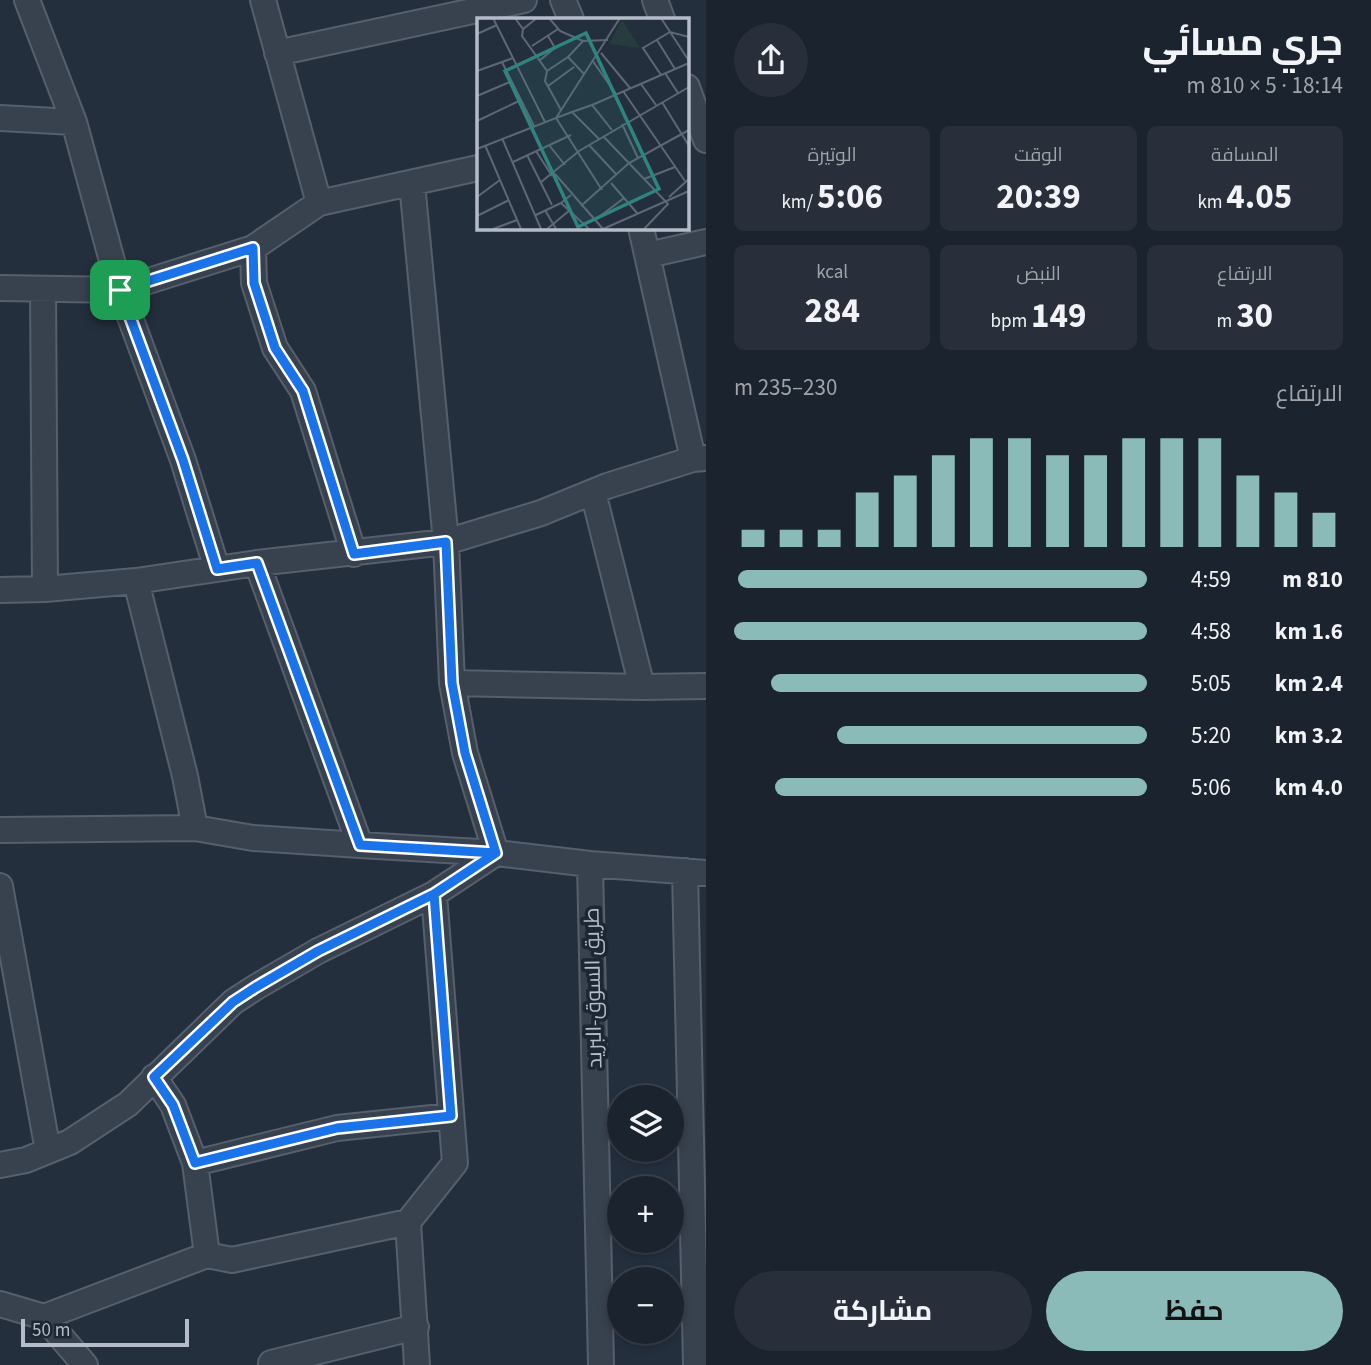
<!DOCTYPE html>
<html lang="ar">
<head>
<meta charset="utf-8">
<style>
	:root { --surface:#1b232e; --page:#282f3a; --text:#f1f3f6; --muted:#a0a4aa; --line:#39404a; --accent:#8bbbb9 }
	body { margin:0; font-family:"Source Sans 3",Cairo,sans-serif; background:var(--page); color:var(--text); direction:rtl; height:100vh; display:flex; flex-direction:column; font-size:26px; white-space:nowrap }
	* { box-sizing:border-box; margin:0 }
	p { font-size:23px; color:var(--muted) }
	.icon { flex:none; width:38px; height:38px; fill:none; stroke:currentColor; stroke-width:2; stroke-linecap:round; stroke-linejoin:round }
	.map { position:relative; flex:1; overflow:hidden; direction:ltr }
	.drawer { display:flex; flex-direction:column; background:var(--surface); width:665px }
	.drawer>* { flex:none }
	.controls { position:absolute; left:607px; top:1085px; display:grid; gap:14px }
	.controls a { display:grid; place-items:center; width:77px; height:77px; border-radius:50%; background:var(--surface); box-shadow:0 4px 10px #0003,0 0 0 2px var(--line); font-size:35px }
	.scale { position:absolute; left:21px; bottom:18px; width:168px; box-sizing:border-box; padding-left:7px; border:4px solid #b4bcc9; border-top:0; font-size:19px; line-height:24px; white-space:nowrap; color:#b4bcc9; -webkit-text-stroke:5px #1d2633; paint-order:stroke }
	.pin { position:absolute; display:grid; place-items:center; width:60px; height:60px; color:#fff; margin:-30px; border-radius:14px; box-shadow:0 4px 10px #0006 }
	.round { display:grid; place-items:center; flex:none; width:74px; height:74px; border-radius:37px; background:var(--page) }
	.head { display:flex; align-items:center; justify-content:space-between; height:119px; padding:0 28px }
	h1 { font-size:38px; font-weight:700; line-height:52px }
	.metrics { display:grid; grid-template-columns:repeat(3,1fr); gap:10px; height:119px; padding:7px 28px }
	.metrics div { display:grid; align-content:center; border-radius:10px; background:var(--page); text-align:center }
	.metrics b { font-size:35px; font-weight:700 }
	.metrics small { font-size:19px; font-weight:400 }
	.metrics p { font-size:19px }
	.chart { height:196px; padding:14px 28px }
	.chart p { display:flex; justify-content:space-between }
	.chart svg { width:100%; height:126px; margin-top:7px; stroke:var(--accent); stroke-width:6 }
	.primary-button { display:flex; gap:14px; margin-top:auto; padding:14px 28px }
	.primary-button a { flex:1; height:80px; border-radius:42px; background:var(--accent); color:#111; font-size:28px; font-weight:700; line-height:80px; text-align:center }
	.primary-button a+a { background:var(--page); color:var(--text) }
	ul { padding:0 28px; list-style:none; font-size:23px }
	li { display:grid; grid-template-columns:112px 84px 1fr; align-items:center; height:52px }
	li i { height:18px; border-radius:9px; background:var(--accent) }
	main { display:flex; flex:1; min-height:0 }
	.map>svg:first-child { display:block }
</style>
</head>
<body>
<main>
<section class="drawer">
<div class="head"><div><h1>جري مسائي</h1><p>18:14 · 5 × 810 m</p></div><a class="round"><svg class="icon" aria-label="share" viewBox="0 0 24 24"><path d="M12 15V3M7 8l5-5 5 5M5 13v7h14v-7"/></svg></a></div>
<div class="metrics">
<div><p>المسافة</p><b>4.05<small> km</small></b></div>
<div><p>الوقت</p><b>20:39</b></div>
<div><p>الوتيرة</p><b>5:06<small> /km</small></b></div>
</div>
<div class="metrics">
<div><p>الارتفاع</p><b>30<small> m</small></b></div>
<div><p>النبض</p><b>149<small> bpm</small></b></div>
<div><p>kcal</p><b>284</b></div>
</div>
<div class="chart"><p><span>الارتفاع</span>230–235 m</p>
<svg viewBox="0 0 160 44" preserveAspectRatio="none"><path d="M5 44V38M15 44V38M25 44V38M35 44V25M45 44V19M55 44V12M65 44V6M75 44V6M85 44V12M95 44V12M105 44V6M115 44V6M125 44V6M135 44V19M145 44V25M155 44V32"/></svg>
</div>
<ul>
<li><b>810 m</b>4:59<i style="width:99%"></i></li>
<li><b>1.6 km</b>4:58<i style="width:100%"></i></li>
<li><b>2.4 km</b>5:05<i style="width:91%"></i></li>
<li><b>3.2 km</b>5:20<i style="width:75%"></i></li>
<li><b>4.0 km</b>5:06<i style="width:90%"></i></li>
</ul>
<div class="primary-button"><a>حفظ</a><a>مشاركة</a></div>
</section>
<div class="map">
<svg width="706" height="1365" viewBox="0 0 706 1365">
	<rect width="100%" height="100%" fill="#242f3e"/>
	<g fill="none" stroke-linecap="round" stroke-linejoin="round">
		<g stroke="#565f6c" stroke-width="28">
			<path id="street" d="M27 0 74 122 120 290 183 460 217 569
				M263 0 319 203
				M563 0 571 19
				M655 0 662 19
				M277 53 524 0
				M687 87 706 140
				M0 118 74 122
				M641 228 693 459
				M253 248 254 283 275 348 303 391 354 554
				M648 255 706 242
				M0 288 120 290 253 248 319 203 478 168
				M43 289 45 589
				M593 492 642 687
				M257 563 360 845 496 853 465 753 452 683 446 542 412 183
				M136 581 185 776 195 828 253 838 360 845
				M0 590 45 589 136 581 257 563 446 542 541 513 607 486 693 459 706 458
				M452 683 642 687 706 686
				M0 830 195 828
				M590 864 601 1365
				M685 871 696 1365
				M0 886 48 1151
				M195 1163 337 1128 451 1116
				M0 1165 26 1160 70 1142 128 1104 233 1002 256 987 318 951 434 894 496 853 590 864 706 873
				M207 1255 232 1260 408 1222
				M0 1304 44 1317 85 1365
				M44 1317 207 1255 195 1163 173 1105 154 1077
				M271 1365V1363L416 1327
				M417 1365 408 1222 455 1163 434 894"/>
		</g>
		<use href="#street" stroke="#38414e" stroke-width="24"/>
	</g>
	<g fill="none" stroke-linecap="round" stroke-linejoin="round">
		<g stroke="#fff" stroke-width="14">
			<path id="route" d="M120 290 183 460 217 569 257 563 360 845 496 853 434 894 451 1116 337 1128 195 1163 173 1105 154 1077 233 1002 256 987 318 951 434 894 496 853 465 753 452 683 446 542 354 554 303 391 275 348 254 283 253 248 120 290"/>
		</g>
		<use href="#route" stroke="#1a73e8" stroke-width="9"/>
	</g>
	<g text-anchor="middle" stroke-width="7" stroke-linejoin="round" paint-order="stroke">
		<g font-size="21" fill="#b4bcc9" stroke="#1d2633">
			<text transform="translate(593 988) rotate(-91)" y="7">طريق السوق-البريد</text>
		</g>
	</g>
	<g transform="translate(477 18)">
		<rect width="212" height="212" fill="#242f3e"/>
		<path d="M145 2 163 30 132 26Z" fill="#263c3f"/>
		<path fill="none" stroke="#5e6776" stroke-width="2" d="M16 0 68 104M38 0 46 11 60 0M72 0 83 13 106 23M184 0 212 43M46 11 45 18 70 53 68 63 84 92M0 16 20 7M180 22 198 51M55 28 81 11M124 35 153 70M63 42 78 30 71 18M115 42 139 76M25 44 57 108M0 53 36 40M70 53 91 39M188 55 201 75M107 56 91 39 106 23 131 22M184 57 166 30 193 14 212 19M164 66 179 87M71 68 97 49M146 73 208 163M0 78 35 63M185 84 212 128M115 87 212 45M95 94 115 87 135 112M0 103 44 82M145 106 161 140M126 118 191 186 167 211M25 120 64 211M122 121 95 94 79 100 125 172M8 127 44 211M72 127 88 147M112 127 139 156M0 131 79 100 143 0M59 133 75 158M50 137 75 187M36 144 94 117M78 156 126 211M167 161 198 149M63 165 102 133 212 69M134 165 160 195M94 177 84 185 112 211M0 179 23 162M192 179 212 161M104 188 152 145 212 112M68 192 79 211M59 197 84 185M0 198 32 182M118 202 147 180M16 211 40 202M70 211 93 192M126 211 212 173"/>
		<path fill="#308480" fill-opacity="0.15" stroke="#308480" stroke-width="3.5" d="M109 15 182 171 101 209 28 53Z"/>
		<rect width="212" height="212" fill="none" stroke="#b4bcc9" stroke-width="3.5"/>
	</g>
</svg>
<div class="controls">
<a><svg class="icon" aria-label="layers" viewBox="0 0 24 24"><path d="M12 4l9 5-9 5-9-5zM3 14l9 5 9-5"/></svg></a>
<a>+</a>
<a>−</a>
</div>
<div class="scale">50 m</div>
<div class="pin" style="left:120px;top:290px;background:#1e9e55"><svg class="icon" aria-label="arrive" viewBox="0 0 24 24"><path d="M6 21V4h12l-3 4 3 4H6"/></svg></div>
</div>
</main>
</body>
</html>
